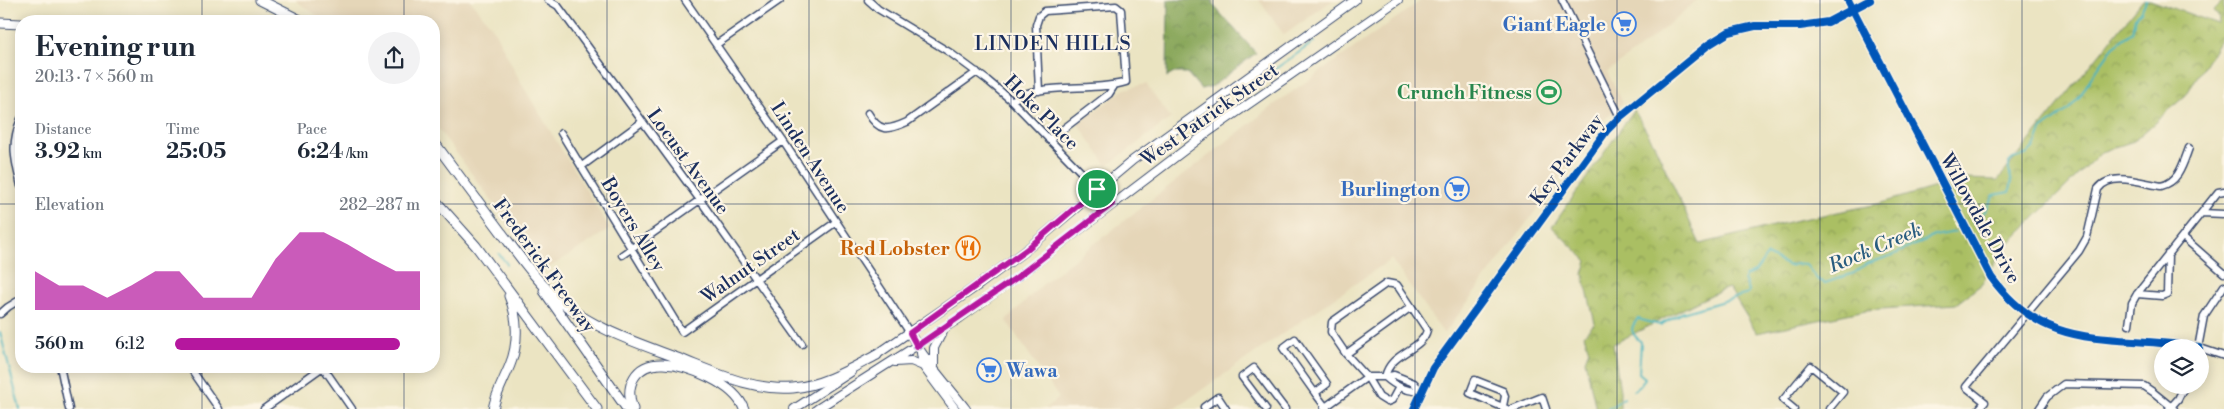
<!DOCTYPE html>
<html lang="en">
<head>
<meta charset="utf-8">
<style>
	:root { --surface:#fff; --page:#f2f2f3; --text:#1f2937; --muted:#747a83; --accent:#b5179e }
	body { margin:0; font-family:"Libre Bodoni",serif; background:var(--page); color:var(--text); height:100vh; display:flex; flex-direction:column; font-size:19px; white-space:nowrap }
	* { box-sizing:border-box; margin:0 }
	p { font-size:16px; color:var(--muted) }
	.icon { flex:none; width:28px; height:28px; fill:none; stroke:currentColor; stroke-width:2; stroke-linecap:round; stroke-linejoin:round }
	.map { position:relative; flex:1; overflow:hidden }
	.sheet { position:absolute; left:15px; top:15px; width:425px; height:358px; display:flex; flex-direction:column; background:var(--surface); border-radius:20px; box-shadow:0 2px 12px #0003 }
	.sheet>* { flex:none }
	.buttons { position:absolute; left:2154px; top:339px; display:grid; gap:10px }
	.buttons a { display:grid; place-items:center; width:55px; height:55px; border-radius:50%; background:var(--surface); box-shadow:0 2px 12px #0003; font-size:25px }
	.pin { position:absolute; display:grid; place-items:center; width:42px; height:42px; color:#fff; margin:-21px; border:2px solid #fff; border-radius:50%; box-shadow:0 1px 5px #0007 }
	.round { display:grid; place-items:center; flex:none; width:52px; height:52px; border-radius:26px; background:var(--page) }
	.headline { display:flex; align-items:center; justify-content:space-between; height:85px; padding:0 20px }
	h1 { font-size:28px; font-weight:700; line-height:38px }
	.metrics { display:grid; grid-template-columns:repeat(3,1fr); gap:8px; height:85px; padding:5px 20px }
	.metrics div { display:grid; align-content:center }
	.metrics b { font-size:21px; font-weight:700 }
	.metrics small { font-size:14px; font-weight:400 }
	.metrics p { font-size:14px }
	.chart { height:140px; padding:10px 20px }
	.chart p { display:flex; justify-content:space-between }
	.chart svg { width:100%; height:90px; margin-top:5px; fill:var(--accent); opacity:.7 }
	ul { padding:0 20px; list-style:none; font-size:16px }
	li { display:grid; grid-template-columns:80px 60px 1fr; align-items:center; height:38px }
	li i { height:12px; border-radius:6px; background:var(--accent) }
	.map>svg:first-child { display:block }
</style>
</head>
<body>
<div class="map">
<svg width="2224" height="409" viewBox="0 0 2224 409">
	<defs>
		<pattern id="forest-crowns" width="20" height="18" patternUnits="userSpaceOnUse" patternTransform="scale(1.25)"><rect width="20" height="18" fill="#87a659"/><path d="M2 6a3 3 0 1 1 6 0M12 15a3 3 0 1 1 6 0" fill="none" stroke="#6e884d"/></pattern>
		<pattern id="park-crowns" width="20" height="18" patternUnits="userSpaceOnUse" patternTransform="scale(1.25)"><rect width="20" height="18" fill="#aabf63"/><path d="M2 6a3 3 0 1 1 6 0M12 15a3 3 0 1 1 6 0" fill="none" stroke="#8a9c55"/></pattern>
	</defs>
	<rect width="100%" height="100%" fill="#fcf5e5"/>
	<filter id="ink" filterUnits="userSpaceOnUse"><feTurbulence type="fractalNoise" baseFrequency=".02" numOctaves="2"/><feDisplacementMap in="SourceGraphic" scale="10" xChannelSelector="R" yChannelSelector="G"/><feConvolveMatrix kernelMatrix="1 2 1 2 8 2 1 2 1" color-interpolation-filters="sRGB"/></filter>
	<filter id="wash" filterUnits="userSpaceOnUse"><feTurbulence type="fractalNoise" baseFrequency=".0096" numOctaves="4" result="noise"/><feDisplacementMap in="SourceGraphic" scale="20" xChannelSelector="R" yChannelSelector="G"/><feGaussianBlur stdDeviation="1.12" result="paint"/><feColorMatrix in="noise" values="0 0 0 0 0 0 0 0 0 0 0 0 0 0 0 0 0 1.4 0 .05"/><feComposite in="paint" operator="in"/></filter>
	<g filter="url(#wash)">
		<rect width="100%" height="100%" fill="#ebe4c2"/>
		<path fill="#e5d6b8" d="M297 0H470L493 28 521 83 610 229 544 271 434 123V21H325L296 1Z
			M1259 0H1333L1284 35Z
			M1422 0H1697L1655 36 1607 72 1623 102 1600 124 1444 334 1391 259 1174 409H1045L1059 398 1006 320 1045 282 1279 101Z
			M1146 84 1171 118 1107 166 1078 123 1125 89Z"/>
		<path fill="url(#forest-crowns)" stroke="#516a5c" d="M1168 0H1213V5L1256 53 1213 86 1201 89 1187 73H1174L1167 77Z"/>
		<path fill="url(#park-crowns)" stroke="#627760" d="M2143 0H2150L2218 24 2219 18 2214 10 2224 0V33L2186 95 2134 141 2101 152 2003 249 1982 284 1956 304 1866 310 1757 333 1729 288 1719 291 1613 344 1620 391V409H1596L1585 360 1589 350 1584 335 1595 323 1583 274 1587 261 1552 227 1634 110 1655 146 1700 244 1793 221 1878 204 1963 179 1998 180Z"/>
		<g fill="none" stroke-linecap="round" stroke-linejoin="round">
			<path stroke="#44b3be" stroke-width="2" d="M1265 76 1314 42
				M1974 222 1986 210 1994 195 2009 192 2012 183 2009 170V163L2013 159 2028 154 2034 148 2041 130 2068 110 2079 98 2092 76 2113 47 2132 32 2135 17 2141 12 2146 0
				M499 254 507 264
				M0 332 20 409
				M1634 390 1641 385 1645 378 1639 373 1641 342C1632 334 1628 329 1638 319L1660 325 1682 313 1748 294 1749 291 1744 279 1745 276 1755 272 1767 255 1789 266 1796 264 1806 265 1817 279 1825 283 1854 273 1866 264 1893 255 1934 236 1955 232
				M1608 409 1624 398"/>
		</g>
	</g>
	<g filter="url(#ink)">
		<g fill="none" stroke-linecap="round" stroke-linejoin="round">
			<g stroke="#3a4a6d" stroke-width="9">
				<path id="minor" d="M548 0 558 6 700 200 802 344
					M685 0 783 141 910 333
					M868 0 878 9 949 52 987 80 1012 101 1112 204
					M1562 0 1620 117
					M1848 0 1991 277C2049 357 2116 332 2199 348
					M717 44 780 0
					M1012 101C1032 82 1097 92 1126 82L1121 10 1116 6 1045 11 1039 16 1036 25 1039 91
					M868 113C879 132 887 131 907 122L977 72
					M21 119C10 145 15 160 21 186
					M561 133 682 332 836 222
					M1049 140 1109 94 1114 86
					M582 166 642 122
					M2202 213 2224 214
					M2183 237 2224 273
					M622 255 783 141
					M2137 294 2162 296 2167 294 2168 254
					M0 314 8 307 21 299
					M2129 325 2132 303 2137 294 2218 192 2224 191
					M2198 348 2204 316 2224 286
					M2200 348 2224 356
					M1346 354 1411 307
					M60 366 69 409
					M189 366 219 409
					M323 367 352 409
					M1385 377C1391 351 1422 351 1427 330L1397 285 1387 283 1332 322 1331 332 1346 354 1367 377 1379 397 1387 402 1392 400 1399 387
					M1385 377C1396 387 1407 392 1421 391
					M1315 393 1283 348 1295 339 1327 384 1315 393 1327 409
					M1503 406 1505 396 1503 391 1475 380 1470 393 1507 409
					M1324 408 1367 377H1385L1394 375 1414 383 1421 391
					M264 409 324 366
					M1205 409 1204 407 1218 397 1226 409
					M1266 409 1242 377 1254 368 1285 409
					M1414 409 1433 368 1607 130 1620 117 1708 45 1729 32 1755 26H1800L1828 22 1870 0
					M1512 409 1542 397 1546 409
					M1794 409 1783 400 1811 366 1843 392 1829 409
					M1979 409 1985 402 1966 387 2079 251 2087 237 2098 189C2111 171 2142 183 2161 186 2179 182 2183 164 2189 148
					M2039 409 2047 397 2064 384 2144 386 2153 392 2174 409
					M2169 409 2178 399 2185 385"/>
			</g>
			<g stroke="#3a4a6d" stroke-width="10">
				<path id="major" d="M910 333C924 360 947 384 966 409
					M921 353 923 366 955 409
					M873 357 980 284 1026 250 1133 160 1355 0
					M895 362 911 361 923 366
					M934 366V348L943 331
					M794 409 851 372
					M817 409 960 318 1016 278 1207 133 1398 0"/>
			</g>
			<g stroke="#3a4a6d" stroke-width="11">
				<path id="highway" d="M260 0 302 21
					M0 23 21 24
					M434 142 504 236
					M434 199 476 246 597 409
					M502 233C520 257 537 282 561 302 596 330 638 343 680 359 716 373 753 391 793 388 824 385 850 369 877 355
					M544 291 627 409
					M493 409C496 393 504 380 510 365 519 343 518 317 509 296
					M633 409C624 386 635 363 663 364 688 365 735 384 744 409"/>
			</g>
			<use href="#minor" stroke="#fff" stroke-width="6"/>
			<use href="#major" stroke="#fff" stroke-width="8"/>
			<use href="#highway" stroke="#fff" stroke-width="9"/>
			<g stroke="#fcf5e5" stroke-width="11">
				<path id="cycleway" d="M1848 0 1991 277C2049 357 2116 332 2199 348
					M917 346 1016 278 1112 204
					M1414 409 1433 368 1607 130 1620 117 1708 45 1729 32 1755 26H1800L1828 22 1870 0"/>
			</g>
			<use href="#cycleway" stroke="#0057b8" stroke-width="8"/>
		</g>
	</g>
	<g fill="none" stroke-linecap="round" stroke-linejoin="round" filter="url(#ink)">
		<g stroke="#fff" stroke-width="10">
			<path id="route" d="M1097 189 1112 204 1016 278 917 346 910 333 1026 250Z"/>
		</g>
		<use href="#route" stroke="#b5179e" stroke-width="6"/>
	</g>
	<path fill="none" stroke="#1b2f5e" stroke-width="1" stroke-opacity="0.55" d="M202 0V21M404 0V21M607 0V409M809 0V409M1011 0V409M1213 0V409M1415 0V409M1617 0V409M1820 0V409M2022 0V409M0 204H21M434 204H2224M202 366V409M404 366V409"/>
	<defs>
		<g id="supermarket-ring" transform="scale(1.25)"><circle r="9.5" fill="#fcf5e5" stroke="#3f7fe0" stroke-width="1.5"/><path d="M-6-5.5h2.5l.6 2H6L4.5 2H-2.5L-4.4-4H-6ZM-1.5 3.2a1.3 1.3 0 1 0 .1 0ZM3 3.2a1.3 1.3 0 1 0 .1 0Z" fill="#3f7fe0"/></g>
		<g id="stadium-ring" transform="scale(1.25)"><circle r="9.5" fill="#fcf5e5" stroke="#2e9e5b" stroke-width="1.5"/><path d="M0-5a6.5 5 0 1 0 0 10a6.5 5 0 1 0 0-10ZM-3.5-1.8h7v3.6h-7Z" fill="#2e9e5b"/></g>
		<g id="restaurant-ring" transform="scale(1.25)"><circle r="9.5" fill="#fcf5e5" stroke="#e8710a" stroke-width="1.5"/><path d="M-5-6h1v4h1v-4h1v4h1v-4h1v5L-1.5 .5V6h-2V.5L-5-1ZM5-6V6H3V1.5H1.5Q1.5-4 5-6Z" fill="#e8710a"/></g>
	</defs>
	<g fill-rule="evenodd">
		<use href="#supermarket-ring" x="1624" y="24"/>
		<use href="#stadium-ring" x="1549" y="92"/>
		<use href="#supermarket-ring" x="1457" y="189"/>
		<use href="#restaurant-ring" x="968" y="248"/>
		<use href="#supermarket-ring" x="989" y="370"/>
	</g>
	<g text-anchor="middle" stroke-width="4.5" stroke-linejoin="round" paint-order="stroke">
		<g font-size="19" font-weight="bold" fill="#366cbe" stroke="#fcf5e5" text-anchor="end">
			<text x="1606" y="31">Giant Eagle</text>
			<text x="1440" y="196">Burlington</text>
			<text x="1006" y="377" text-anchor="start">Wawa</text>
		</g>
		<g font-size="19" font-weight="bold" fill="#27864d" stroke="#fcf5e5" text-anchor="end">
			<text x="1532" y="99">Crunch Fitness</text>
		</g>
		<g font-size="19" fill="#1b2f5e" stroke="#fcf5e5">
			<text transform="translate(1042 112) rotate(45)" y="7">Hoke Place</text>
			<text transform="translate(1209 114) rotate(-35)" y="7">West Patrick Street</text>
			<text transform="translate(811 157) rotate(57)" y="7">Linden Avenue</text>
			<text transform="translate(1566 159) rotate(-53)" y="7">Key Parkway</text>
			<text transform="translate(689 161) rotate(54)" y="7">Locust Avenue</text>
			<text transform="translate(1981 218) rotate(61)" y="7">Willowdale Drive</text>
			<text transform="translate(634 224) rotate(59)" y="7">Boyers Alley</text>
			<text transform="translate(545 265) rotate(54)" y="7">Frederick Freeway</text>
			<text transform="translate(750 265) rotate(-35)" y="7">Walnut Street</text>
		</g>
		<g font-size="19" font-weight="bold" fill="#c56008" stroke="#fcf5e5" text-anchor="end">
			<text x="950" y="255">Red Lobster</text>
		</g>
		<g font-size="20" letter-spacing="1" fill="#1b2f5e" stroke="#fcf5e5">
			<text x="1053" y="50">LINDEN HILLS</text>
		</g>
		<g font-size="20" font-style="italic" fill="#295d80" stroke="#fcf5e5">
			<text transform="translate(1875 247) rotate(-23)" y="7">Rock Creek</text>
		</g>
	</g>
</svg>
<div class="buttons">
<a><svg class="icon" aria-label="layers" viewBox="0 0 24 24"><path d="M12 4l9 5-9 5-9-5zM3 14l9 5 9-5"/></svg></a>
</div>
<div class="pin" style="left:1097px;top:189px;background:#1e9e55"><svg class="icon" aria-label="arrive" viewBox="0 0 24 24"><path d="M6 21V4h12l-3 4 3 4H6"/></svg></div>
<section class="sheet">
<div class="headline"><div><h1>Evening run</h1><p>20:13 · 7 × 560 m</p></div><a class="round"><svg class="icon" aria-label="share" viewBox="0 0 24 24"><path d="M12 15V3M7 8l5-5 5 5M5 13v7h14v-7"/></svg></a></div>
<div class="metrics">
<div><p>Distance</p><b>3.92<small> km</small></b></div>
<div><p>Time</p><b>25:05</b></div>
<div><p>Pace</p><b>6:24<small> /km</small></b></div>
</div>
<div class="chart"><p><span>Elevation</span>282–287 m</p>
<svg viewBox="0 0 160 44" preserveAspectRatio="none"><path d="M0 44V25L10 32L20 32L30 38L40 32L50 25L60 25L70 38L80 38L90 38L100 19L110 6L120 6L130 12L140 19L150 25L160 25V44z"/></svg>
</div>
<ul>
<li><b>560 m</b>6:12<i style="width:92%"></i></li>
</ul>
</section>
</div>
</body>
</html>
